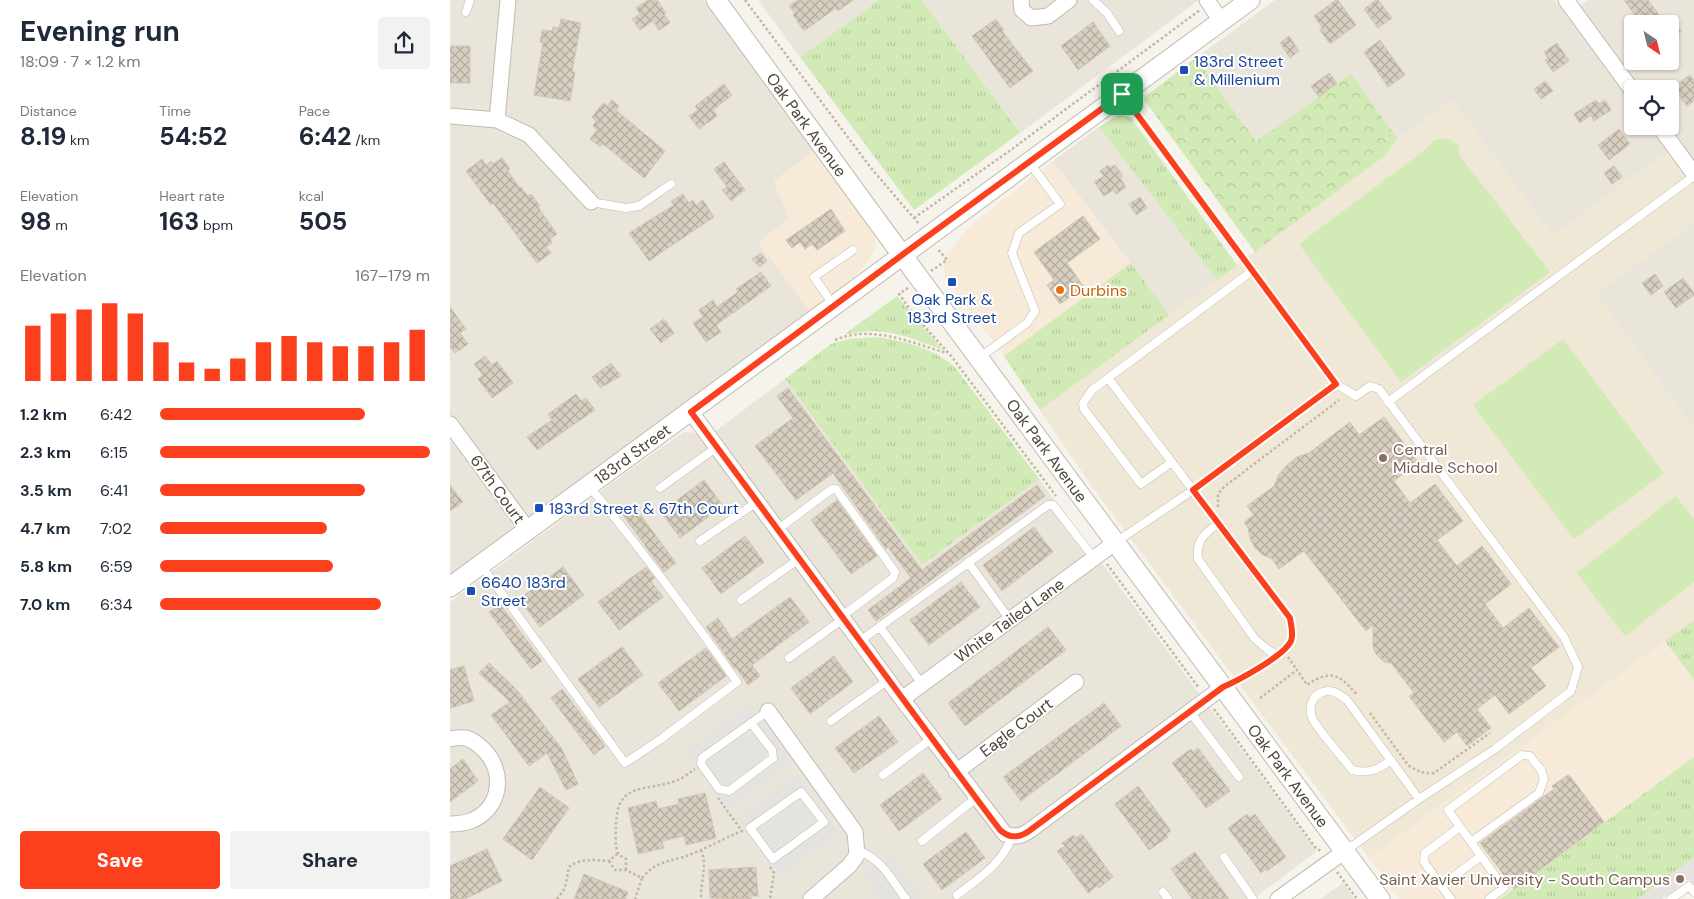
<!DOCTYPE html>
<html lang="en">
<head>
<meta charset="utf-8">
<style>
	:root { --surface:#fff; --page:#f2f2f3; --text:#1f2937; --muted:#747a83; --accent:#fc3f1d }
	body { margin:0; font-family:"DM Sans",sans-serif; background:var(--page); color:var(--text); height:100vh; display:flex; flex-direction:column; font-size:19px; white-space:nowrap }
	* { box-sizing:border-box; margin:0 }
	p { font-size:16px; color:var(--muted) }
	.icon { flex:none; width:28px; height:28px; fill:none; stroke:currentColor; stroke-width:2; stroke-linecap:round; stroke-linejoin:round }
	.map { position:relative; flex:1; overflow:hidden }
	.sheet { display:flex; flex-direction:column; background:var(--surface); width:450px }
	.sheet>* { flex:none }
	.needle { width:32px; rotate:145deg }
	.fabs { position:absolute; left:1174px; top:15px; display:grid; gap:10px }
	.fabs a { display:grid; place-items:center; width:55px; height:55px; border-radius:5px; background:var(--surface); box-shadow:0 1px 4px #0004; font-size:25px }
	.pin { position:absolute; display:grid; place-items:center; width:42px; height:42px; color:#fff; margin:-21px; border-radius:10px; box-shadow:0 2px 8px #0006 }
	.round { display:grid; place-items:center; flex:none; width:52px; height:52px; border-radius:5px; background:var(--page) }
	.summary { display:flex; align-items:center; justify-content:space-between; height:85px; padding:0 20px }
	h1 { font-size:28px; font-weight:700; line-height:38px }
	.stats { display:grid; grid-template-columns:repeat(3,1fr); gap:8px; height:85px; padding:5px 20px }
	.stats div { display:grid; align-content:center }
	.stats b { font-size:25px; font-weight:700 }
	.stats small { font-size:14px; font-weight:400 }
	.stats p { font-size:14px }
	.chart { height:140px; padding:10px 20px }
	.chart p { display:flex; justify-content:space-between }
	.chart svg { width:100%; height:90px; margin-top:5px; stroke:var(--accent); stroke-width:6 }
	.action { display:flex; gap:10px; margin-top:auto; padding:10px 20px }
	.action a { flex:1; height:58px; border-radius:5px; background:var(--accent); color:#fff; font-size:20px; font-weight:700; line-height:58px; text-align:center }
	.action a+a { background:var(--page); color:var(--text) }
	ul { padding:0 20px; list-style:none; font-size:16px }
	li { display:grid; grid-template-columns:80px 60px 1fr; align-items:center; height:38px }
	li i { height:12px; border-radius:6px; background:var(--accent) }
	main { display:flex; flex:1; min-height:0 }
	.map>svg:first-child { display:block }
</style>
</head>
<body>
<main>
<section class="sheet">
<div class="summary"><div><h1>Evening run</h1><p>18:09 · 7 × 1.2 km</p></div><a class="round"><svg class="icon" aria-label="share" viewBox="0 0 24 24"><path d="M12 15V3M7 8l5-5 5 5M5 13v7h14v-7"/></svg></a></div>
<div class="stats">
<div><p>Distance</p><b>8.19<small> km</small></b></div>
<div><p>Time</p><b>54:52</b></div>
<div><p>Pace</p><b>6:42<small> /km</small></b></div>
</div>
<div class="stats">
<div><p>Elevation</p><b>98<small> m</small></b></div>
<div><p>Heart rate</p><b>163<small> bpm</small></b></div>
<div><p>kcal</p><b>505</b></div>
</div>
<div class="chart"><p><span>Elevation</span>167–179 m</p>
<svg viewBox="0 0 160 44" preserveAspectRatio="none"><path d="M5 44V17M15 44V11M25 44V9M35 44V6M45 44V11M55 44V25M65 44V35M75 44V38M85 44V33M95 44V25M105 44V22M115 44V25M125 44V27M135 44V27M145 44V25M155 44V19"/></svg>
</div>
<ul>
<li><b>1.2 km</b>6:42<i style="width:76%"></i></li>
<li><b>2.3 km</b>6:15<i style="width:100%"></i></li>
<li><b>3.5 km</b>6:41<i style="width:76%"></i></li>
<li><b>4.7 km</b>7:02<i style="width:62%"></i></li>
<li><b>5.8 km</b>6:59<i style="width:64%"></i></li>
<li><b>7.0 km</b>6:34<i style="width:82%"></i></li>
</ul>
<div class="action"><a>Save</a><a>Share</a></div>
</section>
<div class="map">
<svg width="1244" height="899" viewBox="0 0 1244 899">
	<defs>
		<pattern id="grass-tufts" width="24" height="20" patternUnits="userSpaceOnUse" patternTransform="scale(1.25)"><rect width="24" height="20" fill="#d2eab5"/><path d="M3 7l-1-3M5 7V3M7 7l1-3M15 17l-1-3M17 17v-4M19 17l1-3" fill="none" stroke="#b6ca9c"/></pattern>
		<pattern id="forest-crowns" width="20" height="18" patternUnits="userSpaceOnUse" patternTransform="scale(1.25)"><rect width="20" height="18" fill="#d2eab5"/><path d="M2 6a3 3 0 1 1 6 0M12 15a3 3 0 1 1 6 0" fill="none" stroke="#b6ca9c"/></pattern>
		<pattern id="building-cross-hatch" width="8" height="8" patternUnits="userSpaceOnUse" patternTransform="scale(1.25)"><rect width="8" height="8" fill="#d8cfc1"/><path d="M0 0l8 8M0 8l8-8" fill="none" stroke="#b1aa9e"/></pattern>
	</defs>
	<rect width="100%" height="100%" fill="#f6f3ec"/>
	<path fill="#eae5da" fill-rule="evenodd" d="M0 0H253L364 151 324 181 339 219 360 312 0 577Z
		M308 0H429L350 57Z
		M472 0H749L570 133Z
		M825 0H1105L1117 15 1138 0H1244V180L1221 149 1103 236 1002 100 948 139 901 74 806 141 746 58ZM1182 24H1220V61H1182ZM1182 89H1220V126H1182Z
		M649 127 767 280 719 315 603 161Z
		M1244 222V428L1146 294Z
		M335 379 472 565 589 479 867 851 803 899H0V602L170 477 234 432 246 433 254 440Z
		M893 883 905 899H870Z"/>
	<path fill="#f7ead8" d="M364 151 424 234 426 246 417 263 398 282 360 312 308 242 339 219 324 181Z
		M603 161 681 263 554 356 496 279 493 260 515 231 551 201Z
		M1215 641 1244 680V757L1050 899H949L919 858Z"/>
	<path fill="#efe8d6" d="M1002 100 1103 236 1221 149 1244 180V222L1146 294 1244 428V620L919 858 643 488 590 410 933 157 948 139Z"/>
	<path fill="url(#grass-tufts)" d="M429 0H472L570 133 464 210 350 57Z
		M670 114 681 118 787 265 767 280 649 127Z
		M681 263 719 315 590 410 554 356Z
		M447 296 493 350C471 341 442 330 419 331 411 332 403 333 395 334Z
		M427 337C455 341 483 348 505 367L589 479 472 565 335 379 381 344 399 339Z
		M1244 620V680L1215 641Z
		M1244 757V858L1188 899H1050Z"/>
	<path fill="url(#forest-crowns)" d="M746 58 806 141 901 74 948 139 933 157 805 252 693 98Z"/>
	<path fill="#d2eab5" d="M997 138 1008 145 1010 156 1100 272 951 382 849 244 976 149 983 141Z
		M1113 339 1214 473 1124 539 1023 405Z
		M1226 496 1244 520V582L1175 636 1127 573Z"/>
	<path fill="#e5e3e0" d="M300 705 341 762 278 808 236 751Z
		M347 775 388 832 329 876 287 819Z
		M440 854 471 896 467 899H430L412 875Z
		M1244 858V885L1239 879 1212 899H1188Z"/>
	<path fill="url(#building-cross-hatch)" stroke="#d3c7b4" d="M198 0H207L216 13 214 14 220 23 209 30 203 21 190 30 182 19 190 14 186 8Z
		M348 0H403L388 11 386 8 354 31 343 15 345 13 339 6Z
		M886 0H888L906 25 880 44 870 30 872 28 864 16Z
		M926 0H928L942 18 928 28 914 9Z
		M1174 0H1198L1216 24H1191Z
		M1220 15 1231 32 1220 39Z
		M111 19 131 23 122 72H125L120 101 84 95 93 43 90 42 92 30 102 31 103 27 109 28Z
		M546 19 554 30 552 31 583 71 560 88 522 36Z
		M643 22 660 46 628 70 611 46Z
		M839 36 849 51 840 58 830 43Z
		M930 40 955 75 938 87 914 52Z
		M1107 43 1119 61 1103 72 1095 60 1098 58 1094 52Z
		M0 46H20V83H0Z
		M879 73 887 83 869 97 861 86Z
		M1240 75 1244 80V101L1237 106 1223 87Z
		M1095 81 1103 91 1091 99 1084 89Z
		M274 84 282 95 263 110 267 116 249 129 239 116 248 110 245 106Z
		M162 100 169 106 166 110 215 151 194 178 153 144 150 147 140 139 147 130 143 126 146 121 142 117 153 103 157 106Z
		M1146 100 1149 104 1155 100 1161 110 1144 121 1141 115 1130 123 1124 114Z
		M1169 129 1180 144 1159 160 1148 145Z
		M52 158 60 169 58 171 70 188 71 187 78 196 81 194 90 206 88 207 107 234 100 239 102 243 96 247 101 253 87 263 43 203 41 205 16 171 32 159 36 165 41 161 43 164Z
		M274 162 295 190 281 201 272 190 277 187 264 169Z
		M658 165 660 168 665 165 673 176 670 178 676 187 666 194 663 190 654 196 644 182 654 176 650 171Z
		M1164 166 1172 177 1162 184 1154 173Z
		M233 194 239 203 243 200 246 205 253 200 264 217 199 261 179 233 224 205 221 201Z
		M690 197 697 208 686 215 679 204Z
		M381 209 395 231 367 250 362 244 355 249 350 242 342 248 336 240Z
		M633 216 650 239 617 263 634 287 610 304 597 285 604 280 584 252Z
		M311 253 317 261 309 267 302 259Z
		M311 272 321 286 266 325 271 332 256 342 243 323 253 317 249 310 263 300 267 307 288 292 286 289Z
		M1205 274 1213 286 1201 295 1192 283Z
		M1233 278 1244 293V295L1226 308 1214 292Z
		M0 307 16 329 10 333 18 344 5 353 0 347Z
		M214 319 224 333 211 343 200 329Z
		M35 356 42 365 47 361 63 383 42 398 28 379 33 375 24 364Z
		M161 363 171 376 150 388 142 377Z
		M338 388 472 570 587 485 595 496 426 621 418 610 461 578 438 547 436 549 383 473 346 500 305 446 343 418 327 396Z
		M126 394 131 401 136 398 145 410 87 450 77 437 102 420 98 414Z
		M934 417 968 462 944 481 960 503 985 484 1013 521 987 540 1007 566 1032 546 1061 584 1035 604 1053 628 1079 608 1109 647 1081 668 1096 686 1059 714 1045 695 1027 709 1041 728 1017 746 1007 732 994 742 959 696 964 693 941 663 934 662 925 653 923 647V625L916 631 854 551 829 569 822 559 813 555 805 548 800 538 798 528 794 522 804 515 797 506 824 486 829 474 837 465 847 457 859 453 900 422 909 435Z
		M254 480 273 506 230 538 211 512Z
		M0 485 13 502 0 511Z
		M387 500 427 556 401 574 361 520Z
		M184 506 226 563 214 572 173 515Z
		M584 527 603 552 552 591 533 565Z
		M295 536 314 562 271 594 252 568Z
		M113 567 134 595 90 627 69 599Z
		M196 567 205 578 201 581 213 597 169 630 148 602Z
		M511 582 530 607 479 645 460 620Z
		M340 597 359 622 302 665 310 676 298 685 286 668 285 669 256 627 268 618 282 639Z
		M50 604 92 661 81 669 39 612Z
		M598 627 616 650 515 726 498 703Z
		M172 647 193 675 149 707 128 679Z
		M256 648 276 676 229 711 208 683Z
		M384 656 403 682 360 714 341 688Z
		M39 663 66 689 112 749 128 784 116 790 97 753 79 766 41 715 60 702 29 673Z
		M14 666 24 701 0 708V670Z
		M112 689 155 746 144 755 101 698Z
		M654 703 671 726 571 801 553 777Z
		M429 716 448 742 404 773 385 748Z
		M748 748 780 791 756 808 722 763 741 749 743 752Z
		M13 759 28 781 0 802V769Z
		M473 773 492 799 449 831 430 805Z
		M1118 775 1121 777 1154 822 1064 889 1030 843 1104 789 1102 786Z
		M688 786 721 831 716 834 718 837 699 850 665 804Z
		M90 787 119 808 82 860 53 839Z
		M255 793 266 838 236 845 234 836 212 841 214 848 188 854 178 808 206 801 208 809 229 804 228 799Z
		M797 814 800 818 805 814 836 857 817 871 816 869 811 873 778 828Z
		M516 832 535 858 492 890 473 864Z
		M632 834 663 877 649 888 647 886 638 893 607 851 615 846 612 843 624 835 626 838Z
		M37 849 52 881 15 899H0V866Z
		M745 852 779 899H742L721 869Z
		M306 867 308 896H301V899L260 898 259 870Z
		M134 874 178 892 175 899H124Z"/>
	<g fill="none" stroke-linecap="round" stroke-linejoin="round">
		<g stroke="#c2bbae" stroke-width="9">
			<path id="service" d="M643 0 657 13 669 31
				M16 12 20 0
				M672 94 802 271
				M141 202 176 208 189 206 221 184
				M384 306 364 277 403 250
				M529 358 577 323 585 311 562 253 569 233 610 204 579 162
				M658 378 840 618C841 626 844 634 841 641 834 656 789 680 773 687
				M886 384 906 396 920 386 929 389 1114 637 1128 667 1121 691 1045 749 969 799 895 851
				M938 402 1244 176
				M210 488 267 447
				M768 524C753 534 746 541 748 559L805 639 817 649 827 655
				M327 530 382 489H386L445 572 443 578 391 617
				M250 541 307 502
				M666 542 743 490 886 384 802 271 642 390 633 403 634 409 691 484 722 462
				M518 562 560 620
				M31 565 175 763 211 739 287 682C240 615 191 549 139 486
				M291 600 349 559
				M430 627 472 684
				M410 641 598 505H603L644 558
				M339 658 393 619
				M740 712 789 777
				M381 721 438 680
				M301 723 322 750 323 758 279 791 269 789 251 764 252 758 318 711
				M941 760C928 770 918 774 902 770 891 755 872 735 863 720 858 710 861 695 873 692 883 689 889 694 897 700L969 799
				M433 775 482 738
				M351 792 374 822 323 859 300 828Z
				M472 841 526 798
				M1021 842 1089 793 1094 779 1091 770 1080 756 1072 755 998 810 1054 888 1039 899
				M407 850C432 859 441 879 456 899
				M774 857 803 899
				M991 886 1031 856
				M713 892 718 899
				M507 895C530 877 551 865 562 837
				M1001 899 974 862 975 853 1010 827
				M1221 899 1239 886 1244 892"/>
		</g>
		<g stroke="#c2bbae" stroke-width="17">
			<path id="minor" d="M571 0 572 10 581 18 598 16 619 0
				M757 0 771 21
				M1116 0 1182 90
				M0 116 47 120 79 135 141 202
				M47 120 58 0
				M1209 126 1244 174
				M241 412 452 699 555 834C565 838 571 836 579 831L773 687
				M0 424 78 530
				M452 699 666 542
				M318 711 405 832 407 855 399 866 361 899
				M0 739C5 738 11 737 16 738 23 740 30 746 35 751 55 773 51 807 23 820 16 823 7 824 0 824
				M506 772 626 682
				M828 899 895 851"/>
		</g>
		<g stroke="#c2bbae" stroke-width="21">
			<g id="tertiary">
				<path id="s1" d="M266 0 438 236 930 899"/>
				<path id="s2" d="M0 587C267 392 533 196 800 0"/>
			</g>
		</g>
		<path stroke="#c4b79f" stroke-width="2.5" stroke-dasharray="2.5 2.5" stroke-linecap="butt" d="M295 0 421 168 469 224
			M464 218 558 152 750 10
			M481 271 497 260 487 248
			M458 288 449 294 464 315 502 357 606 496
			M385 340C422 324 461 343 497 353
			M768 507V494L775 486 889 400
			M657 564 749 688
			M838 657 847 670
			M810 698 847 670 857 685C880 669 890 674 907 695
			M764 709 865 847 872 852
			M920 713 958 765C967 771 973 774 984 773L1040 733
			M251 850C258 867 250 882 251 899
			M159 861 165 870H176L192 878 185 899
			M320 867 324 873 320 899
			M176 870V859L169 855C164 846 166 834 166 825 167 781 195 792 225 781 232 779 239 773 245 769
			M887 872 907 899
			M192 878C209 858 221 863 241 854 259 847 275 838 292 831L268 798
			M107 899 115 888 119 867C130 858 146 860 159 861L167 854"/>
		<use href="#service" stroke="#fff" stroke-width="8"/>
		<use href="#minor" stroke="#fff" stroke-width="15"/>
		<use href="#tertiary" stroke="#fff" stroke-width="19"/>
	</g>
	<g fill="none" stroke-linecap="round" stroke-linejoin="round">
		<g stroke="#fff" stroke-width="10">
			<path id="route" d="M672 94 886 384 743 490 840 618C841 626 844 634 841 641 834 656 789 680 773 687L579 831C569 838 560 839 550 830L526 798 241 412 452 255Z"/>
		</g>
		<use href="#route" stroke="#fc3f1d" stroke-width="6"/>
	</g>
	<g fill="#1a4fb4" stroke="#fff" stroke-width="2">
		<rect x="729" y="65" width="10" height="10" rx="2.5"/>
		<rect x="497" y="277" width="10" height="10" rx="2.5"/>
		<rect x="84" y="503" width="10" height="10" rx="2.5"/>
		<rect x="16" y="586" width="10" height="10" rx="2.5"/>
	</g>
	<circle fill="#e8710a" stroke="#fff" stroke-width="2" cx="610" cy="290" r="5"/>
	<g fill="#8d6e63" stroke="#fff" stroke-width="2">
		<circle cx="933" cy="458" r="5"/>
		<circle cx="1230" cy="879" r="5"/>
	</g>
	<g text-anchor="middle" stroke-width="4" stroke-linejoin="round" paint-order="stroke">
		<g font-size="16" fill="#164399" stroke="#fff" text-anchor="start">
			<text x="744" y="67">183rd Street<tspan x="744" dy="18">&amp; Millenium</tspan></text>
			<text x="502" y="305" text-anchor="middle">Oak Park &amp;<tspan x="502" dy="18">183rd Street</tspan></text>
			<text x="99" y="514">183rd Street &amp; 67th Court</text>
			<text x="31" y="588">6640 183rd<tspan x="31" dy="18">Street</tspan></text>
		</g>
		<g font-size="16" fill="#4b4439" stroke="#fff">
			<text dy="6" stroke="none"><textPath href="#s1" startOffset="154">Oak Park Avenue</textPath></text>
			<text dy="6" stroke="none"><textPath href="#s1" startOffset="559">Oak Park Avenue</textPath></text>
			<text dy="6" stroke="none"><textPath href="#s2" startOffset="226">183rd Street</textPath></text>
			<text transform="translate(48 489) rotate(54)" y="6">67th Court</text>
			<text transform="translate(559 620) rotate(-36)" y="6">White Tailed Lane</text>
			<text transform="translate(566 727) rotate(-37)" y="6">Eagle Court</text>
			<text dy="6" stroke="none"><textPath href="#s1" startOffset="964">Oak Park Avenue</textPath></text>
		</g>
		<g font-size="16" fill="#c56008" stroke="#fff" text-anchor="start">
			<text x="620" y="296">Durbins</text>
		</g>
		<g font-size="16" fill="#785e54" stroke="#fff" text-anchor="start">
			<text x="943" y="455">Central<tspan x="943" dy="18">Middle School</tspan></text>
			<text x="1220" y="885" text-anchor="end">Saint Xavier University - South Campus</text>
		</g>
	</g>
</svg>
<div class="fabs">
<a><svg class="needle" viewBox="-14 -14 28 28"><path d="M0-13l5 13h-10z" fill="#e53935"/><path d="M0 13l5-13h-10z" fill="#747a83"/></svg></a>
<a><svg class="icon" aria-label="locate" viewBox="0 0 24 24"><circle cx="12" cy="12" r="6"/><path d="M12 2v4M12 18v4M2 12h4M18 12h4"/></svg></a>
</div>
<div class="pin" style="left:672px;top:94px;background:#1e9e55"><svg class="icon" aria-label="arrive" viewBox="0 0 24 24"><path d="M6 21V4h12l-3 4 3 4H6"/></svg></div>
</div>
</main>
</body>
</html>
